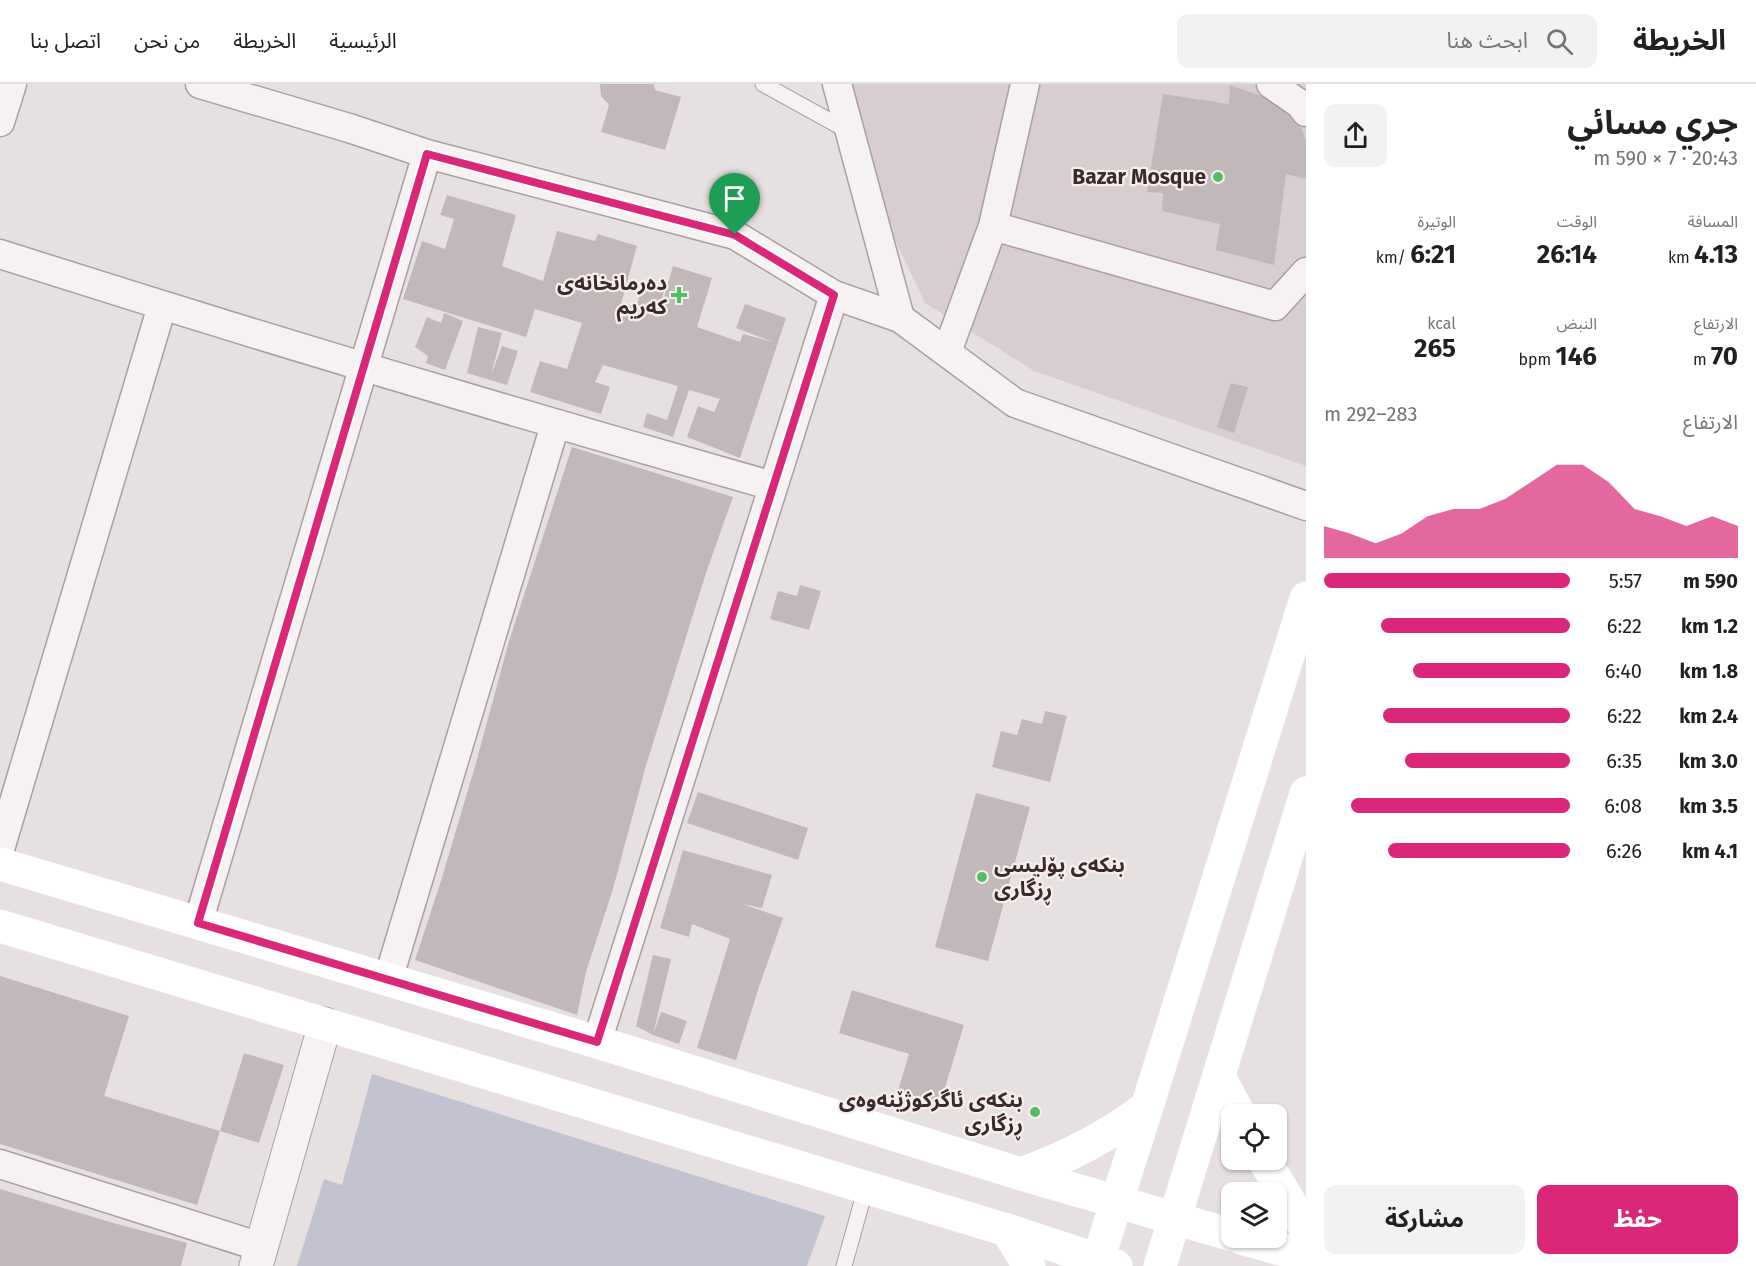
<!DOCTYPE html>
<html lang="ar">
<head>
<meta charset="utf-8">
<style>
	:root { --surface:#fff; --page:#f2f2f2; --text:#202124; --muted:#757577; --line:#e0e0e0; --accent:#db2777 }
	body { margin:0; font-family:"Fira Sans","Noto Sans Arabic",sans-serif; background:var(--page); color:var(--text); direction:rtl; height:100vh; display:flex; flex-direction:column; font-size:22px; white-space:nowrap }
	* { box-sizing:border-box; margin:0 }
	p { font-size:20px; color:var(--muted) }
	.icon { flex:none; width:33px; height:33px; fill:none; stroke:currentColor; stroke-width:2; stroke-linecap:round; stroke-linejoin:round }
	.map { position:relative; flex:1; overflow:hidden; direction:ltr }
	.drawer { display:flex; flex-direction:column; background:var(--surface); width:450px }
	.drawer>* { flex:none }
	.fabs { position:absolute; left:1221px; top:1020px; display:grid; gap:12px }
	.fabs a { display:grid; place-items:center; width:66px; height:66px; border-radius:12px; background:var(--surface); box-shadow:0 2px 4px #0004; font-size:30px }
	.pin { position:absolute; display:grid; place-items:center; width:51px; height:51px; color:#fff; margin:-62px -26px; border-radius:50% 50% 50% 0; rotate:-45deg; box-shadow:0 0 6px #0007 }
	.pin .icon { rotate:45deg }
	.round { display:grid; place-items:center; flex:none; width:63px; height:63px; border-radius:12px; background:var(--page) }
	.summary { display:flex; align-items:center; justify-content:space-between; height:102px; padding:0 18px }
	h1 { font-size:33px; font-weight:700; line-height:45px }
	.stats { display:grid; grid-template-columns:repeat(3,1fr); gap:9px; height:102px; padding:6px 18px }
	.stats div { display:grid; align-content:center }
	.stats b { font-size:26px; font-weight:700 }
	.stats small { font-size:16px; font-weight:400 }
	.stats p { font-size:16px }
	.chart { height:168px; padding:12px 18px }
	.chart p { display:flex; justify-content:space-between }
	.chart svg { width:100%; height:108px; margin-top:6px; fill:var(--accent); opacity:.7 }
	.action { display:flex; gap:12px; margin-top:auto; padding:12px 18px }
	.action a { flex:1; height:69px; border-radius:12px; background:var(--accent); color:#fff; font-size:24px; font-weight:700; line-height:69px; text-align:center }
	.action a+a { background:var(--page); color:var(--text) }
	ul { padding:0 18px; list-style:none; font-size:20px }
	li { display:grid; grid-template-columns:96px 72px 1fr; align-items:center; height:45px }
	li i { height:15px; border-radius:8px; background:var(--accent) }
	header { display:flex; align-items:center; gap:36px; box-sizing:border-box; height:84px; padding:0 30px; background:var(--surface); border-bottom:2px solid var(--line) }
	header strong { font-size:28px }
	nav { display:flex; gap:33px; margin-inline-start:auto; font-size:21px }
	.search { width:420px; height:54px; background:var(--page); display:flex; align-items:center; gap:15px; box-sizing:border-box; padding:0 21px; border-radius:12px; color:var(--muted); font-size:22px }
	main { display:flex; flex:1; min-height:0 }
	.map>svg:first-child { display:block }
</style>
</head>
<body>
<header>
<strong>الخريطة</strong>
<div class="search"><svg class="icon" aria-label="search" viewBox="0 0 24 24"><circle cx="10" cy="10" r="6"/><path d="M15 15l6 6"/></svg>ابحث هنا</div>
<nav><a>الرئيسية</a><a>الخريطة</a><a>من نحن</a><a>اتصل بنا</a></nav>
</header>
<main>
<section class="drawer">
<div class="summary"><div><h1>جري مسائي</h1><p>20:43 · 7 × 590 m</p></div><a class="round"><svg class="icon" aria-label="share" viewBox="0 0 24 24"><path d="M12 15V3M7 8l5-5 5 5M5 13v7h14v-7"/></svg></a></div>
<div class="stats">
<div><p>المسافة</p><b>4.13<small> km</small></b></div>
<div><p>الوقت</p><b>26:14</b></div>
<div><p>الوتيرة</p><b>6:21<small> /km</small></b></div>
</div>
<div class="stats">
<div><p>الارتفاع</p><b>70<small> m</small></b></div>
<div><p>النبض</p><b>146<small> bpm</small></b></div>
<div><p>kcal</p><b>265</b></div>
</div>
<div class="chart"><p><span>الارتفاع</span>283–292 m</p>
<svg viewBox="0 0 160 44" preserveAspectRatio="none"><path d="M0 44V31L10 34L20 38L30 34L40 27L50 24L60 24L70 20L80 13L90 6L100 6L110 13L120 24L130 27L140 31L150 27L160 31V44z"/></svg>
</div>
<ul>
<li><b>590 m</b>5:57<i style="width:100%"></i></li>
<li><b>1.2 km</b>6:22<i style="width:77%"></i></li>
<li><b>1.8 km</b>6:40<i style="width:64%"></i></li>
<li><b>2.4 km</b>6:22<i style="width:76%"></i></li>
<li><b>3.0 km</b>6:35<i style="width:67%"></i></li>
<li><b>3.5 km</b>6:08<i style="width:89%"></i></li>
<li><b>4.1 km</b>6:26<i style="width:74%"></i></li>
</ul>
<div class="action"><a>حفظ</a><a>مشاركة</a></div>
</section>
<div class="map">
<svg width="1306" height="1182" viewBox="0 0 1306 1182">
	<rect width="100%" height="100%" fill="#e7e0e1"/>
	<path fill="#d8cecf" d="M821 0H1306V382L1034 287 925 219Z"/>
	<path fill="#c2c2d0" d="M372 990 825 1132 807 1182H297L324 1095 342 1101Z"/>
	<path fill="#c3b8b9" d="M600 0H654L655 6 681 13 665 66 601 48 609 21 601 12Z
		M1230 1 1292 23 1306 56V95L1286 90 1274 181 1216 166 1220 140 1162 127 1163 109 1147 108 1163 10 1229 20Z
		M447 111 516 131 502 182 543 197 557 147 595 157 598 150 637 162 621 220 636 225 643 199 664 205 658 235 673 182 712 194 697 243 740 258 743 250 773 258 736 244 745 220 786 234 740 374 687 353 698 322 714 328 720 315 689 306 673 353 643 343 647 329 667 336 678 302 603 281 595 298 610 303 601 330 530 308 540 277 567 285 582 239 535 225 526 253 403 215 422 157 445 165 454 135 440 131Z
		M444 229 463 237 445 286 426 279 428 272 415 263 427 233 441 239Z
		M478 243 502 249 491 291 502 262 518 267 507 301 467 289Z
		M1231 299 1248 303 1234 349 1217 343Z
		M572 363 733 413 706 489 645 685 613 805 586 888 577 931 415 876 441 797 476 679 509 557Z
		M800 501 821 507 809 546 770 535 778 507 797 512Z
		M1045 627 1067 632 1050 698 992 683 1001 647 1017 651 1022 635 1042 640Z
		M698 708 808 744 798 776 687 739Z
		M976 709 1030 723 988 877 935 863Z
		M683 766 772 791 762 824 742 820 783 834 759 903 736 976 697 964 730 855 692 840 689 853 660 844Z
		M653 871 671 875 653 951 636 942Z
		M0 892 129 932 104 1012 220 1047 197 1121 0 1060Z
		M852 906 964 941 940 1020 898 1007 909 970 839 949Z
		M661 928 687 937 679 960 653 951Z
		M244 969 284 981 259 1059 220 1047Z
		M0 1105 110 1138 187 1159 181 1182H0Z"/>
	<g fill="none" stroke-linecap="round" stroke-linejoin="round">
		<g stroke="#a99ea0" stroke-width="17">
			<path id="service" d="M763 0 850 48
				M844 1182 866 1103"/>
		</g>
		<g stroke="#a99ea0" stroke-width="31">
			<path id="minor" d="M200 0 349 44 427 70 735 151 834 211 900 234 1015 319 1306 422
				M837 0 900 234
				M1271 0 1300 20 1306 28
				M0 38 12 0
				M993 142 1275 222 1306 188
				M0 170C257 252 514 329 773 402
				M947 268 993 142 1025 0
				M0 765 162 222
				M198 839 427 70
				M388 896 555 341
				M597 958 834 211
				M0 1080 261 1163"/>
		</g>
		<g stroke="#a99ea0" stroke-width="35">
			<path id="tertiary" d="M256 1182 325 940"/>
		</g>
		<use href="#service" stroke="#f6f2f2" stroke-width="15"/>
		<use href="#minor" stroke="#f6f2f2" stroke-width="28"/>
		<use href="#tertiary" stroke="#f6f2f2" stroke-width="33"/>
		<path stroke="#fff" stroke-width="33" d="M0 780 597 958 1021 1090 1232 1151
			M0 842 1007 1146 1116 1182
			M1219 992 1239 1030
			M1264 1076 1306 1145
			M1021 1090C1070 1072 1105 1054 1147 1023
			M1007 1146 1029 1182
			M1241 1154 1306 1172
			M1096 1182 1147 1023 1306 514
			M1160 1182 1306 709"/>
	</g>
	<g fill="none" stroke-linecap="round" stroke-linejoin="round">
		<g stroke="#fff" stroke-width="12">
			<path id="route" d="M427 70 735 151 834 211 597 958 198 839Z"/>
		</g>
		<use href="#route" stroke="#db2777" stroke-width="8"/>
	</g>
	<g fill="#53be5f" stroke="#f5eff0" stroke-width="2">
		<circle cx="1218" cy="93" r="6"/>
		<path d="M676 202h6v6h6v6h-6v6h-6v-6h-6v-6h6z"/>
		<circle cx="982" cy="793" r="6"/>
		<circle cx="1035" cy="1028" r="6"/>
	</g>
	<g text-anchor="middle" stroke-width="4.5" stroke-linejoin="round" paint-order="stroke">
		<g font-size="21" font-weight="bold" fill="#3c2a2c" stroke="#f5eff0" text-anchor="end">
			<text x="1206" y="100">Bazar Mosque</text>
			<text x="667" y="206">دەرمانخانەی<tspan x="667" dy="24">کەریم</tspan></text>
			<text x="994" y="788" text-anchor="start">بنکەی پۆلیسی<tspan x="994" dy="24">ڕزگاری</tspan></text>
			<text x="1023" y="1023">بنکەی ئاگرکوژێنەوەی<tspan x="1023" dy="24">ڕزگاری</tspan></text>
		</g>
	</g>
</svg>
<div class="fabs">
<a><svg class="icon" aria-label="locate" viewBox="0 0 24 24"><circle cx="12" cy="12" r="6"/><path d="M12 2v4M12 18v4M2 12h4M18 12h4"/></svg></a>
<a><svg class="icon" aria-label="layers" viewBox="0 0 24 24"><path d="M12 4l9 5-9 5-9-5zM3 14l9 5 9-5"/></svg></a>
</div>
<div class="pin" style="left:735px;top:151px;background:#1e9e55"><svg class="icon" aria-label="arrive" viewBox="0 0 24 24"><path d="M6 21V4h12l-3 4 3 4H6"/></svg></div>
</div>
</main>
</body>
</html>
